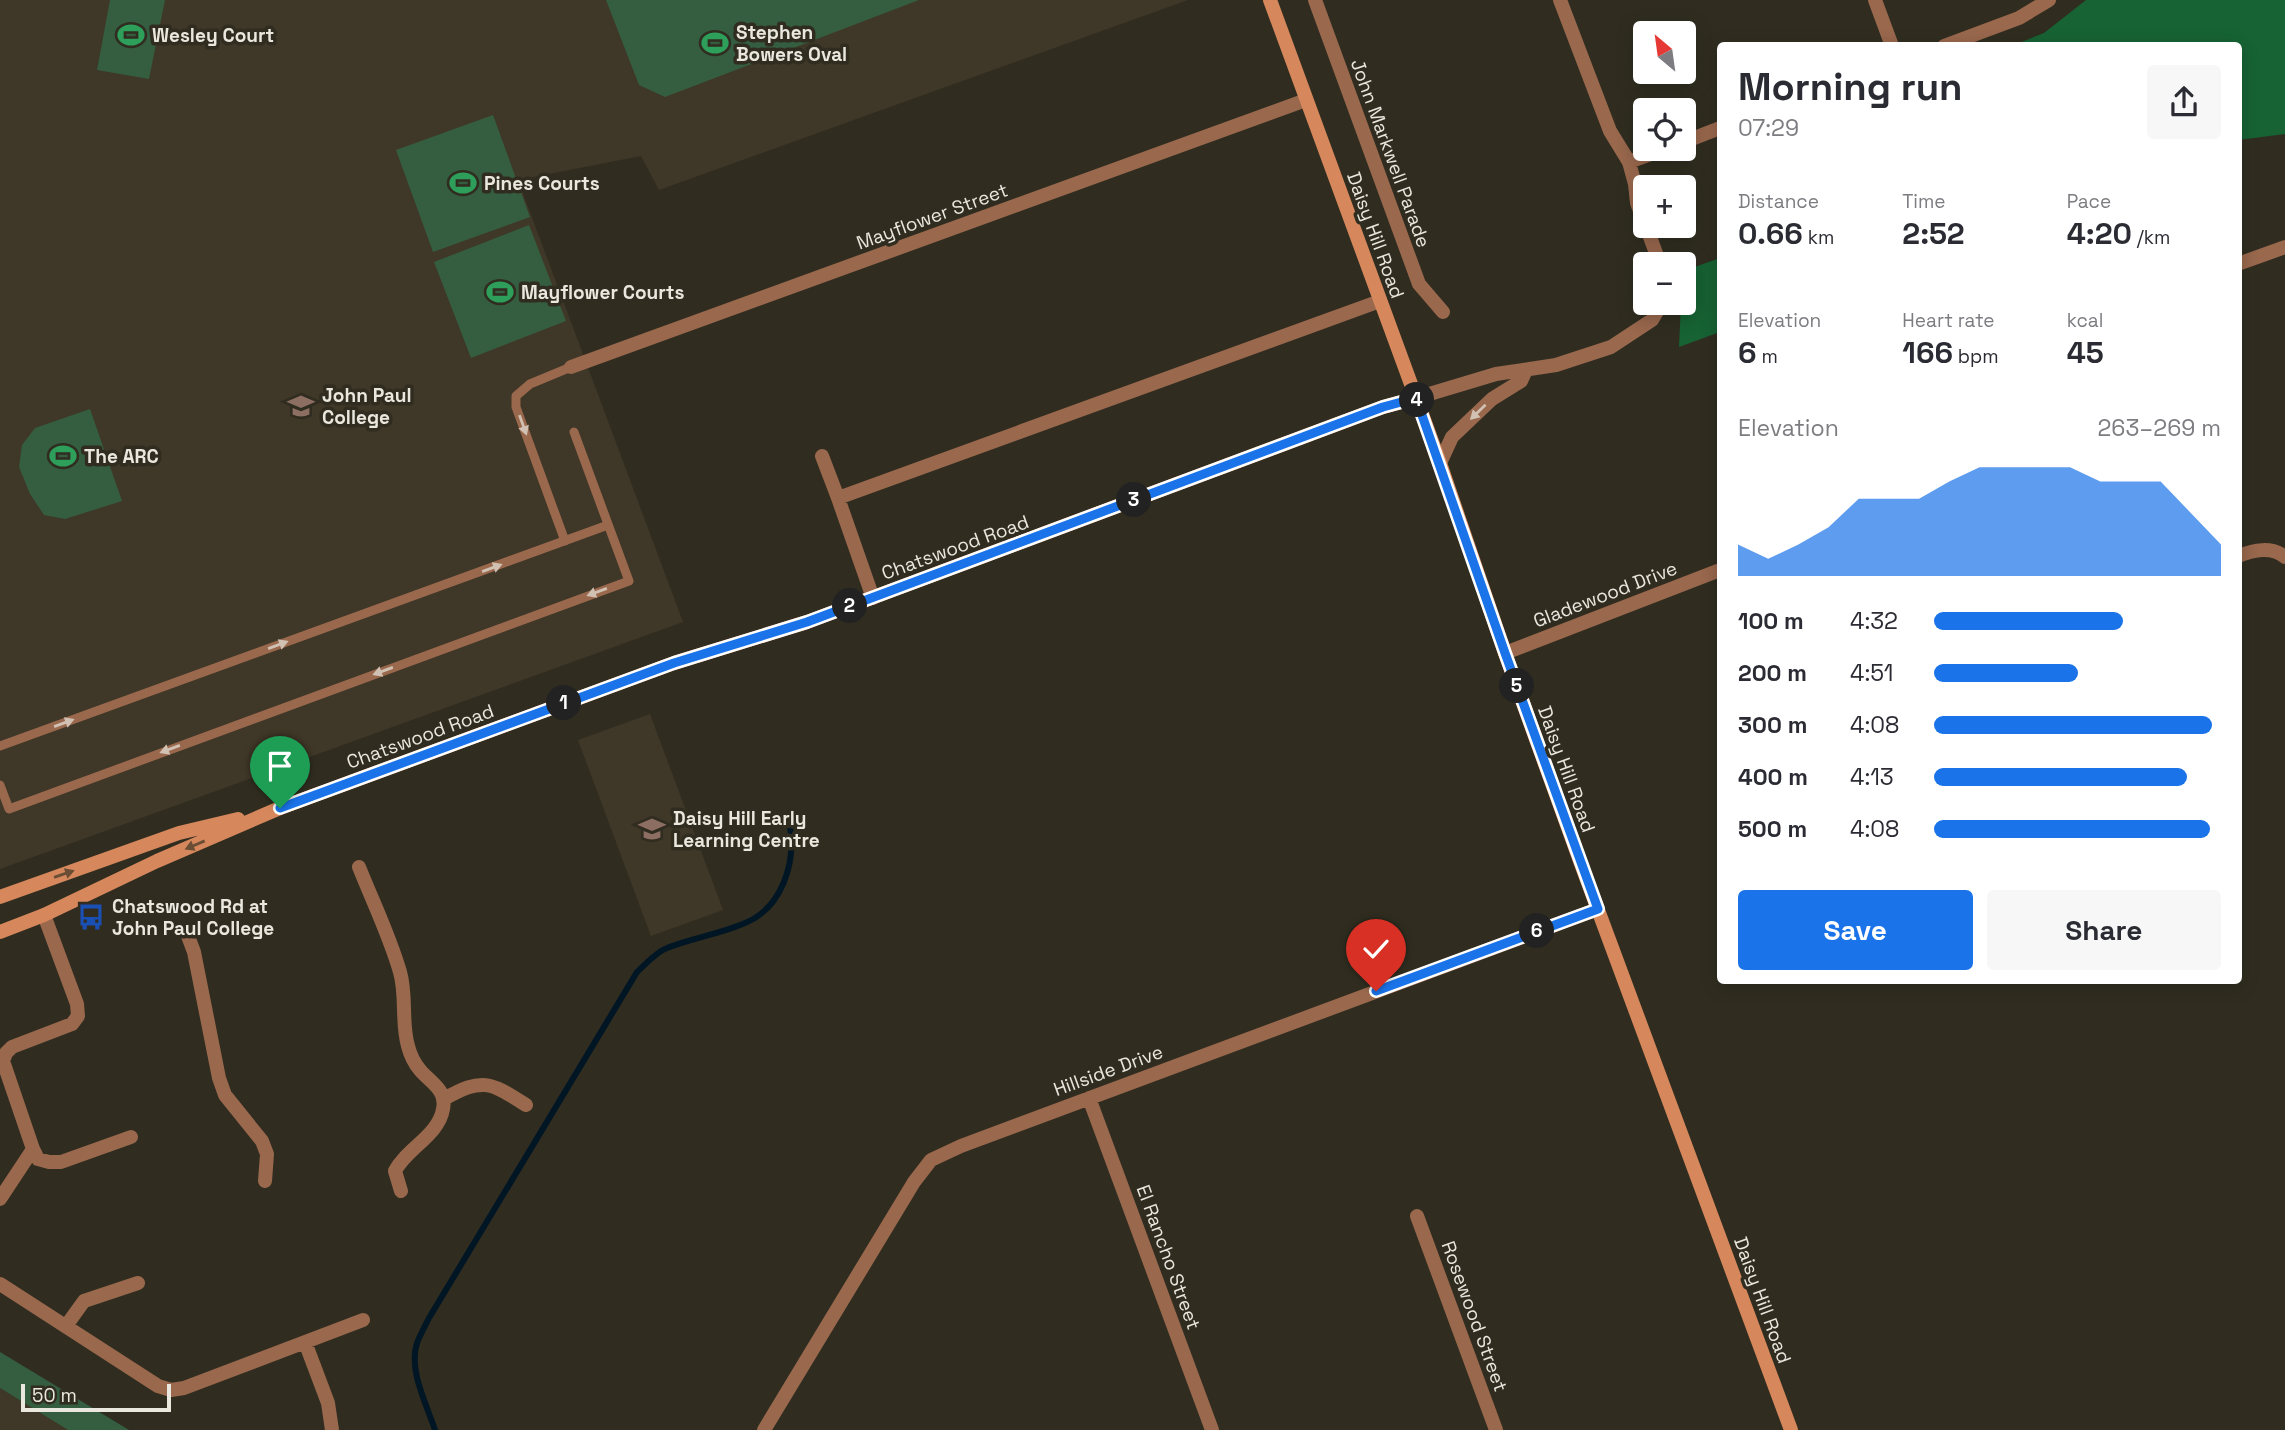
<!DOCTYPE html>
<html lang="en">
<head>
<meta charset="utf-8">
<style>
	:root { --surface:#fff; --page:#f7f7f7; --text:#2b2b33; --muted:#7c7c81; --accent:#1a73e8 }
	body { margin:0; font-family:"Space Grotesk",sans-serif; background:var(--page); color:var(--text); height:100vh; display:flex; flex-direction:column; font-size:26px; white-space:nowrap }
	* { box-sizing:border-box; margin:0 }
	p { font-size:23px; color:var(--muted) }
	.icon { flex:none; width:38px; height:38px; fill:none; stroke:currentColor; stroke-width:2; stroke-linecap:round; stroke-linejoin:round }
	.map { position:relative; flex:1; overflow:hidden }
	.sheet { position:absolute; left:1717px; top:42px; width:525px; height:942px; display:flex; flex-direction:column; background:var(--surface); border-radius:7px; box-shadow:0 4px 18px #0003 }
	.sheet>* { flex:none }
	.needle { width:46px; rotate:331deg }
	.fabs { position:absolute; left:1633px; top:21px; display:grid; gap:14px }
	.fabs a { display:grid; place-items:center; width:63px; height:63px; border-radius:7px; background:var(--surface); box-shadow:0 4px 18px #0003; font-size:35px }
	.scale { position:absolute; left:21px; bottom:18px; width:150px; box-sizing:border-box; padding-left:7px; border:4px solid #e9e7de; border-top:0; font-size:19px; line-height:24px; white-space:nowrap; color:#e9e7de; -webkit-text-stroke:5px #302d20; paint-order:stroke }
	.pin { position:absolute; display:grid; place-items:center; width:60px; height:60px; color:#fff; margin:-72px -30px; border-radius:50% 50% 50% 0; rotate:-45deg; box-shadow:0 0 7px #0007 }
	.pin .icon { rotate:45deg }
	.km { position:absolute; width:35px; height:35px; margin:-18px; border-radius:50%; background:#222; color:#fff; font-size:19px; line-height:35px; text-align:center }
	.round { display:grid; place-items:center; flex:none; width:74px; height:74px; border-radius:7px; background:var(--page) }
	.headline { display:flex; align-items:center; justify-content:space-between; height:119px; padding:0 21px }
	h1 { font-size:38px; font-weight:800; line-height:52px }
	.stats { display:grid; grid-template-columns:repeat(3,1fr); gap:10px; height:119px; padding:7px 21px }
	.stats div { display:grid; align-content:center }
	.stats b { font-size:30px; font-weight:800 }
	.stats small { font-size:19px; font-weight:400 }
	.stats p { font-size:19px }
	.chart { height:196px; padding:14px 21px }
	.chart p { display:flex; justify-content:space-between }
	.chart svg { width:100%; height:126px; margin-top:7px; fill:var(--accent); opacity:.7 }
	.action { display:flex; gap:14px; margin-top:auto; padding:14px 21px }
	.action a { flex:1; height:80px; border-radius:7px; background:var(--accent); color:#fff; font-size:28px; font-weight:800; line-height:80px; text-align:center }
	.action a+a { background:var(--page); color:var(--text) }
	ul { padding:0 21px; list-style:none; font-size:23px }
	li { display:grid; grid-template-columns:112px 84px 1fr; align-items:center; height:52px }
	li i { height:18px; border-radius:9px; background:var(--accent) }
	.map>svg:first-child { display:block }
</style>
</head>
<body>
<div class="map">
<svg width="2285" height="1430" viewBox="0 0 2285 1430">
	<rect width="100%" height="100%" fill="#302d20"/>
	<path fill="#3f3727" d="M0 0H1188L659 190 641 156 518 180 683 622 0 869Z
		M650 714 723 910 651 936 578 740Z
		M0 1388 68 1430H0Z"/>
	<path fill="#355e40" d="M110 0H165L149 79 97 70Z
		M606 0H919L665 97 639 85Z
		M493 115 530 217 433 252 396 150Z
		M529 225 566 321 471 358 434 262Z
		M90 409 122 501 65 519 44 515 30 494 19 467 22 445 35 428Z
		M0 1352 129 1430H68L0 1388Z"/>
	<path fill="#176334" d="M2086 0H2285V134L2238 140V46L2014 45 2044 33Z
		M1720 258V332L1679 347 1681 303H1684V291L1689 269Z"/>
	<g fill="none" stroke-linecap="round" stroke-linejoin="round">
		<path stroke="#001624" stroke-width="6" d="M435 1430C427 1405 408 1370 417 1343 420 1335 425 1326 429 1318L637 972C646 964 656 952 667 948 692 938 720 934 745 923 782 908 796 863 790 826"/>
		<path stroke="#99684d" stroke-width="9" d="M565 541 516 407V396L530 384 571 367
			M0 746 608 525
			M0 785 9 809 629 581 574 432"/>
		<path stroke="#99684d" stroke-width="14" d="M1315 0 1419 284 1443 312
			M1560 0 1610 131 1629 162 1635 184 1637 203 1645 224
			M1875 0 1892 46
			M1944 46 2019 18 2049 0
			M1684 142 1720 128
			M1629 162 1665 149
			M1646 226 1660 264
			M2238 264 2285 247
			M571 367 1306 100
			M1416 398 1496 374 1556 365 1611 347 1652 320 1662 303
			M822 456 838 498
			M1440 463 1452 437 1492 399 1521 381 1526 370
			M2238 556C2254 550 2271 546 2285 557
			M873 598 838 498 1380 301
			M1505 653 1720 570
			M359 867C373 902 390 937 400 972 407 996 401 1022 408 1046 410 1054 415 1064 420 1070 431 1083 447 1090 443 1109 439 1135 406 1149 395 1171L401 1191
			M44 915 77 1004 78 1016 72 1024 12 1047 6 1053 3 1061 33 1149 38 1159 49 1162H61L131 1137
			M188 936 194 952 219 1078 225 1095 262 1141 267 1154 265 1181
			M1089 1098 1212 1430
			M444 1099C483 1077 490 1082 526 1105
			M0 1199 33 1149
			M1417 1216 1496 1430
			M0 1284 158 1386 171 1390 184 1388 363 1320
			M66 1326 84 1301 138 1283
			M305 1342 328 1403 332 1430
			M764 1430 914 1182 931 1160 961 1146 1598 909"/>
		<path stroke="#d6885c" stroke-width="14" d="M1270 0 1440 463 1505 653 1581 864 1791 1430
			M0 897 179 833 238 819
			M0 932 44 915 157 861 280 808 674 663 807 622 1383 407 1416 398"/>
	</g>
	<defs><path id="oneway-solid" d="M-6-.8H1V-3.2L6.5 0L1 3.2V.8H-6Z" transform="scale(1.75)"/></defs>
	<g fill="#d1c1b2">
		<use href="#oneway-solid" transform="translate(1478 412) rotate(136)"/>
		<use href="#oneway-solid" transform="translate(523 425) rotate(70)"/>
		<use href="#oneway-solid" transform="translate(492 568) rotate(-20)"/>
		<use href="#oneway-solid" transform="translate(597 592) rotate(160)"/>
		<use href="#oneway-solid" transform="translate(278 645) rotate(-20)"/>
		<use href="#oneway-solid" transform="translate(383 671) rotate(160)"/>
		<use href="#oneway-solid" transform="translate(64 723) rotate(-20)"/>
		<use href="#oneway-solid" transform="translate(170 749) rotate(160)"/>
	</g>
	<g fill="#6a4d35">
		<use href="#oneway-solid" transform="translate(195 845) rotate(157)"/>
		<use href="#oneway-solid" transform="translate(64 874) rotate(-19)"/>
	</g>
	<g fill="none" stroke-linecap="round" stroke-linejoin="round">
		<g stroke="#fff" stroke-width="14">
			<path id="route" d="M280 808 674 663 807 622 1383 407 1416 398 1505 653 1598 909 1376 991"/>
		</g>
		<use href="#route" stroke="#1a73e8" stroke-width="9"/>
	</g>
	<defs>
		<g id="stadium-bare" transform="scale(2.1)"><path d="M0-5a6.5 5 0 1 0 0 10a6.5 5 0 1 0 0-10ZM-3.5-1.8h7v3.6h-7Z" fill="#2e9e5b" stroke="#302d20" stroke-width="2.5" paint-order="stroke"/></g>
		<g id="school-bare" transform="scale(2.1)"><path d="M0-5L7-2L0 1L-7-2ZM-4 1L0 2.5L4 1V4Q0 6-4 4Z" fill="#8d6e63" stroke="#302d20" stroke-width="2.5" paint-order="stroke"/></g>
		<g id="bus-bare" transform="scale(2.1)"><path d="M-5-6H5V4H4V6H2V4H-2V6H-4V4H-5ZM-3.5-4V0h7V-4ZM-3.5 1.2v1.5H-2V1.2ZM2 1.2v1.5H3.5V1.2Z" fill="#1a4fb4" stroke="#302d20" stroke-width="2.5" paint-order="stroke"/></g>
	</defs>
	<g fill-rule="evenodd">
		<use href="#stadium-bare" x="131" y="35"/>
		<use href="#stadium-bare" x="715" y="43"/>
		<use href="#stadium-bare" x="463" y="183"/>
		<use href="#stadium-bare" x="500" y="292"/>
		<use href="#school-bare" x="301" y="406"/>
		<use href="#stadium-bare" x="63" y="456"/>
		<use href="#school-bare" x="652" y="829"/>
		<use href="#bus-bare" x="91" y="917"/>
	</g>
	<g text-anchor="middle" stroke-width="7" stroke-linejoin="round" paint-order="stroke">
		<g font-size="19" font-weight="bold" fill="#e9e7de" stroke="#302d20" text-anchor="start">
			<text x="736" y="39">Stephen<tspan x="736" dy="22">Bowers Oval</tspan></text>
			<text x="152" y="42">Wesley Court</text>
			<text x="484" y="190">Pines Courts</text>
			<text x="521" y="299">Mayflower Courts</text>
			<text x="322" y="402">John Paul<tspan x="322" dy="22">College</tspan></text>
			<text x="84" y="463">The ARC</text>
			<text x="673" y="825">Daisy Hill Early<tspan x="673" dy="22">Learning Centre</tspan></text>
			<text x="112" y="913">Chatswood Rd at<tspan x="112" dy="22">John Paul College</tspan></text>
		</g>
		<g font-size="19" fill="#e9e7de" stroke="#302d20">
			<text transform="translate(1391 153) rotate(70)" y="7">John Markwell Parade</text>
			<text transform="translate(932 216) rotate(-20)" y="7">Mayflower Street</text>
			<text transform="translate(1376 235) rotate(70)" y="7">Daisy Hill Road</text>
			<text transform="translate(955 547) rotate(-20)" y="7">Chatswood Road</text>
			<text transform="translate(1605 594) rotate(-21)" y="7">Gladewood Drive</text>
			<text transform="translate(420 736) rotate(-20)" y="7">Chatswood Road</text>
			<text transform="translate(1567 769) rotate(70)" y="7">Daisy Hill Road</text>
			<text transform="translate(1108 1070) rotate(-20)" y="7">Hillside Drive</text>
			<text transform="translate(1169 1257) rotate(70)" y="7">El Rancho Street</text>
			<text transform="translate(1763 1300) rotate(70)" y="7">Daisy Hill Road</text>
			<text transform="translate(1475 1316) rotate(70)" y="7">Rosewood Street</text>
		</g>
	</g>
</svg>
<div class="fabs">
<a><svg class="needle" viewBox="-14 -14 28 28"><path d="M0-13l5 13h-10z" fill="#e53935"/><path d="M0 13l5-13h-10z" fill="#7c7c81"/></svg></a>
<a><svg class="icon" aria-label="locate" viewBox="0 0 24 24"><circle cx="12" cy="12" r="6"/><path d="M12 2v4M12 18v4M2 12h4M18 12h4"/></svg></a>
<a>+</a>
<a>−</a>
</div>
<div class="scale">50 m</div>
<div class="pin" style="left:280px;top:808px;background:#1e9e55"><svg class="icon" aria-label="arrive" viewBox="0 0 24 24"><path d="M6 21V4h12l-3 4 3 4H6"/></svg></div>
<div class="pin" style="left:1376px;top:991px;background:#d93025"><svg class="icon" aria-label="check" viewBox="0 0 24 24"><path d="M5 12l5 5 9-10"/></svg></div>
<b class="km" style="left:564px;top:703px">1</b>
<b class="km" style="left:850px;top:606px">2</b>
<b class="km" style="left:1134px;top:500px">3</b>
<b class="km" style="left:1417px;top:400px">4</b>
<b class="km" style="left:1517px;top:686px">5</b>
<b class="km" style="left:1537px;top:931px">6</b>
<section class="sheet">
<div class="headline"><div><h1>Morning run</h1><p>07:29</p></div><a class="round"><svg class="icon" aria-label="share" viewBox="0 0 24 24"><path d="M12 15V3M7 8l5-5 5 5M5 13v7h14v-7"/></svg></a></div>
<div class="stats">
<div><p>Distance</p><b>0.66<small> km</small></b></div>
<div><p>Time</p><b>2:52</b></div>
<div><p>Pace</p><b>4:20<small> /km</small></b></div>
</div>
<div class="stats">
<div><p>Elevation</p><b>6<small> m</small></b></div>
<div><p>Heart rate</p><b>166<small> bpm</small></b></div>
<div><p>kcal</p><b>45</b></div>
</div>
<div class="chart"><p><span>Elevation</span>263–269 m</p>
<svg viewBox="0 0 160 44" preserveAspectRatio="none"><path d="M0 44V33L10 38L20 33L30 27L40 17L50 17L60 17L70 11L80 6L90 6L100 6L110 6L120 11L130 11L140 11L150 22L160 33V44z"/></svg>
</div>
<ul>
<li><b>100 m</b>4:32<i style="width:66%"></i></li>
<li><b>200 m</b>4:51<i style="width:50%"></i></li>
<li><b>300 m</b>4:08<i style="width:97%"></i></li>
<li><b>400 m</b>4:13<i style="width:88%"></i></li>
<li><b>500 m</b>4:08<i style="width:96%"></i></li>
</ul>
<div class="action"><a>Save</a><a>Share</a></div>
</section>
</div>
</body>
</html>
